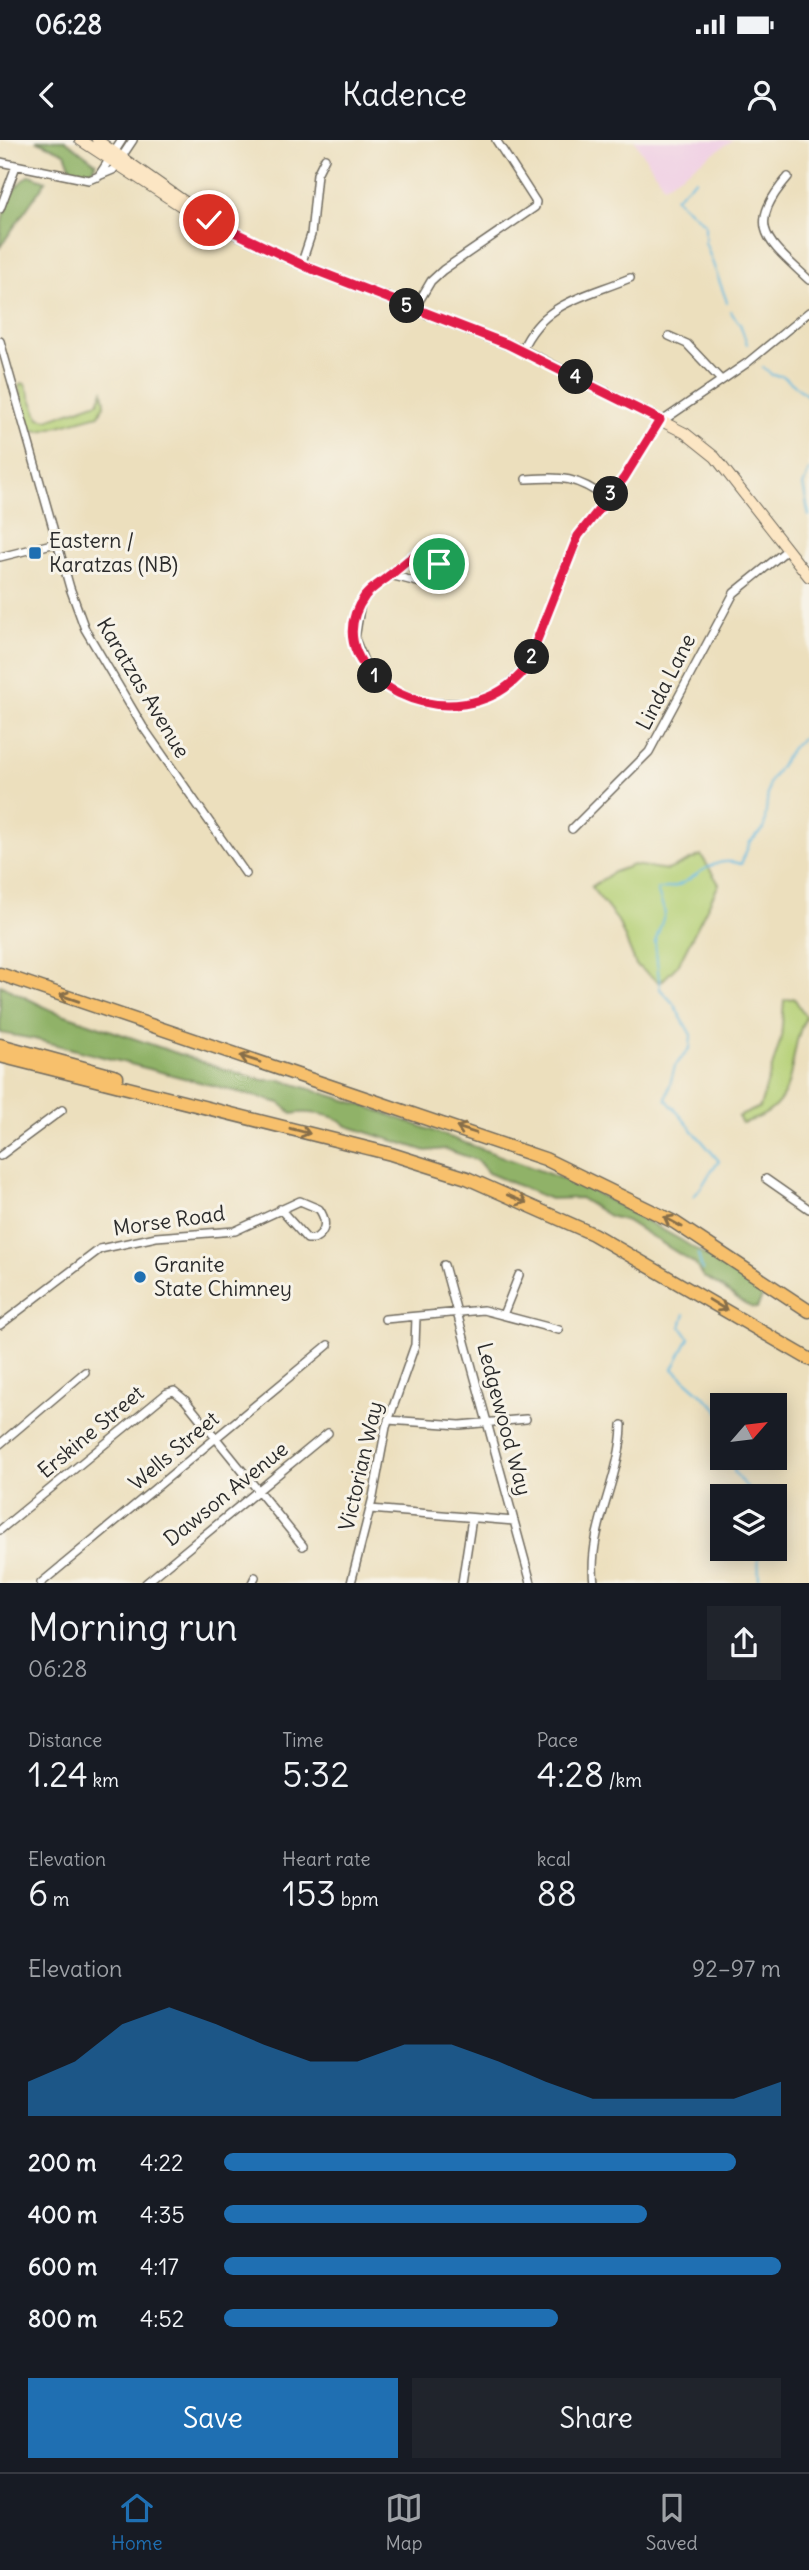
<!DOCTYPE html>
<html lang="en">
<head>
<meta charset="utf-8">
<style>
	:root { --surface:#171b24; --page:#20242c; --text:#f1f3f6; --muted:#9ea1a6; --line:#363941; --accent:#1f6fb2 }
	body { margin:0; font-family:Delius,sans-serif; background:var(--page); color:var(--text); height:100vh; display:flex; flex-direction:column; font-size:26px; white-space:nowrap }
	* { box-sizing:border-box; margin:0 }
	p { font-size:23px; color:var(--muted) }
	.icon { flex:none; width:38px; height:38px; fill:none; stroke:currentColor; stroke-width:2; stroke-linecap:round; stroke-linejoin:round }
	.map { position:relative; height:1443px; overflow:hidden }
	.drawer { display:flex; flex-direction:column; background:var(--surface); flex:1 }
	.drawer>* { flex:none }
	.needle { width:46px; rotate:62deg }
	.tools { position:absolute; left:710px; top:1253px; display:grid; gap:14px }
	.tools a { display:grid; place-items:center; width:77px; height:77px; border-radius:0px; background:var(--surface); box-shadow:0 4px 18px #0003; font-size:35px }
	.pin { position:absolute; display:grid; place-items:center; width:60px; height:60px; color:#fff; margin:-30px; border:4px solid #fff; border-radius:50%; box-shadow:0 2px 7px #0007 }
	.km { position:absolute; width:35px; height:35px; margin:-18px; border-radius:50%; background:#222; color:#fff; font-size:19px; line-height:35px; text-align:center }
	.round { display:grid; place-items:center; flex:none; width:74px; height:74px; border-radius:0px; background:var(--page) }
	.overview { display:flex; align-items:center; justify-content:space-between; height:119px; padding:0 28px }
	h1 { font-size:38px; font-weight:600; line-height:52px }
	.stats { display:grid; grid-template-columns:repeat(3,1fr); gap:10px; height:119px; padding:7px 28px }
	.stats div { display:grid; align-content:center }
	.stats b { font-size:35px; font-weight:600 }
	.stats small { font-size:19px; font-weight:400 }
	.stats p { font-size:19px }
	.chart { height:196px; padding:14px 28px }
	.chart p { display:flex; justify-content:space-between }
	.chart svg { width:100%; height:126px; margin-top:7px; fill:var(--accent); opacity:.7 }
	.button { display:flex; gap:14px; margin-top:auto; padding:14px 28px }
	.button a { flex:1; height:80px; border-radius:0px; background:var(--accent); color:#fff; font-size:28px; font-weight:600; line-height:80px; text-align:center }
	.button a+a { background:var(--page); color:var(--text) }
	ul { padding:0 28px; list-style:none; font-size:23px }
	li { display:grid; grid-template-columns:112px 84px 1fr; align-items:center; height:52px }
	li i { height:18px; border-radius:9px; background:var(--accent) }
	.status { display:flex; justify-content:space-between; align-items:center; height:49px; padding:0 35px; background:var(--surface); direction:ltr }
	.status svg { height:19px; fill:currentColor }
	header { display:flex; justify-content:space-between; align-items:center; height:91px; padding:0 28px; background:var(--surface); font-size:32px; font-weight:600 }
	.menu { display:flex; justify-content:space-around; align-items:center; height:98px; border-top:2px solid var(--line); background:var(--surface); font-size:19px; color:var(--muted) }
	.menu a { display:grid; justify-items:center; gap:4px }
	.menu .current { color:var(--accent) }
	.map>svg:first-child { display:block }
</style>
</head>
<body>
<div class="status"><b>06:28</b><svg viewBox="0 0 49 12"><path d="M0 12V9h3v3zM5 12V6h3v6zM10 12V3h3v9zM15 12V0h3v12zM26 1h20v11H26zM47 4h2v5h-2z"/></svg></div>
<header><svg class="icon" aria-label="back" viewBox="0 0 24 24"><path d="M15 5l-7 7 7 7"/></svg>Kadence<svg class="icon" aria-label="person" viewBox="0 0 24 24"><circle cx="12" cy="8" r="4"/><path d="M4 21q1-7 8-7t8 7"/></svg></header>
<div class="map">
<svg width="809" height="1443" viewBox="0 0 809 1443">
	<rect width="100%" height="100%" fill="#f7f3e8"/>
	<filter id="ink" filterUnits="userSpaceOnUse"><feTurbulence type="fractalNoise" baseFrequency=".0143" numOctaves="2"/><feDisplacementMap in="SourceGraphic" scale="14" xChannelSelector="R" yChannelSelector="G"/><feConvolveMatrix kernelMatrix="1 2 1 2 8 2 1 2 1" color-interpolation-filters="sRGB"/></filter>
	<filter id="wash" filterUnits="userSpaceOnUse"><feTurbulence type="fractalNoise" baseFrequency=".00686" numOctaves="4" result="noise"/><feDisplacementMap in="SourceGraphic" scale="28" xChannelSelector="R" yChannelSelector="G"/><feGaussianBlur stdDeviation="1.57" result="paint"/><feColorMatrix in="noise" values="0 0 0 0 0 0 0 0 0 0 0 0 0 0 0 0 0 1.4 0 .05"/><feComposite in="paint" operator="in"/></filter>
	<g filter="url(#wash)">
		<rect width="100%" height="100%" fill="#ecdfbd"/>
		<path fill="#f0d0e4" d="M634 0H733L664 46Z"/>
		<path fill="#b5d076" stroke="#707e50" stroke-width="2" d="M21 243 25 244 39 278 47 280 98 262 103 251 105 263 99 275 41 291 31 290 19 246Z
			M701 715 719 744 678 825 660 843 636 825 618 781 591 747 614 732 633 725 668 730Z
			M794 858 806 877C783 919 805 968 742 983L738 977 760 967 781 898 784 860Z"/>
		<path fill="#90b267" stroke="#5e6e49" stroke-width="2" d="M36 0H65L96 23 91 32 81 35 71 29 65 13Z
			M30 35 46 41 0 107C0 80 6 49 30 35Z
			M0 845 51 870 217 927 262 940H281L368 967 587 1048 681 1100 764 1153 757 1168C738 1166 723 1143 703 1137L695 1124 627 1081 609 1076 580 1058 550 1059 488 1033 477 1020 445 1009 426 1011 347 986C337 974 307 971 292 974L280 963 34 899 0 893Z"/>
		<g fill="none" stroke-linecap="round" stroke-linejoin="round">
			<path stroke="#62b8de" stroke-width="2" d="M696 39 675 58 705 84V102L727 162
				M730 171 740 184 747 204
				M763 227 772 235 783 236 809 257
				M809 331 803 345 809 376
				M693 1057C705 1046 708 1032 719 1021L666 959 675 926 690 908 691 895 673 863 660 849 655 802 665 773 657 750C664 748 673 748 679 745 701 734 715 715 741 724L750 702 764 689 769 643 792 608 809 593
				M698 1114 702 1130
				M685 1174 681 1187 689 1198 673 1229 716 1267 723 1279
				M733 1318 734 1332 754 1356
				M758 1409 759 1443"/>
		</g>
	</g>
	<g filter="url(#ink)">
		<g fill="none" stroke-linecap="round" stroke-linejoin="round">
			<g stroke="#6f6a5e" stroke-width="10">
				<path id="minor" d="M0 22 89 40 113 30 133 0
					M98 37 122 0
					M788 37C744 88 768 101 809 140
					M0 69 16 26
					M301 125 311 95 317 34 325 18
					M415 168 431 141 443 130 535 67 536 62 496 0
					M669 196 687 204 721 240
					M0 201 70 448 85 489 143 587 246 734
					M522 210C543 162 585 157 630 138
					M526 339C562 337 576 336 607 359
					M0 417 56 403
					M390 435 425 444 438 435 439 424 434 416 425 412 416 414 373 448 361 462 355 499 366 526 394 552 422 563H469L501 551 526 528 578 396 630 330 655 286 747 223 809 172
					M572 689 649 612 734 453 787 410
					M0 1016 62 970
					M766 1039 809 1069
					M444 1125 531 1443
					M503 1175 519 1135
					M385 1179 483 1170 559 1190
					M0 1185 100 1109 156 1097 235 1091 300 1061 319 1069C327 1080 327 1092 314 1099H307L280 1069
					M388 1280 460 1285 526 1279
					M0 1304 85 1232
					M370 1369 514 1381
					M0 1390 167 1253 174 1251 185 1260 303 1406
					M41 1443 328 1205
					M146 1443 328 1293
					M252 1443 255 1437
					M351 1443 373 1357 386 1287 415 1205 416 1177
					M462 1443 472 1378
					M594 1443C587 1389 621 1339 622 1285"/>
			</g>
			<g stroke="#6f6a5e" stroke-width="12">
				<path id="secondary" d="M80 0 190 72 307 127 522 210 685 293 715 317 809 437
					M97 0 201 73"/>
			</g>
			<g stroke="#6f6a5e" stroke-width="15">
				<path id="motorway" d="M0 834 545 1019 674 1082 809 1171
					M0 905 117 937
					M0 916 391 1014 467 1038 593 1094 809 1219"/>
			</g>
			<use href="#minor" stroke="#fff" stroke-width="7"/>
			<use href="#secondary" stroke="#fce6c4" stroke-width="10"/>
			<use href="#motorway" stroke="#f7c06c" stroke-width="12"/>
		</g>
		<defs><path id="oneway-shaft" d="M-6 0H5M1.5-3L5.5 0L1.5 3" fill="none" stroke-width="1.6" stroke-linecap="round" stroke-linejoin="round" transform="scale(1.75)"/></defs>
		<g stroke="#876e48">
			<use href="#oneway-shaft" transform="translate(69 858) rotate(-161)"/>
			<use href="#oneway-shaft" transform="translate(250 919) rotate(-162)"/>
			<use href="#oneway-shaft" transform="translate(466 990) rotate(-162)"/>
			<use href="#oneway-shaft" transform="translate(300 991) rotate(15)"/>
			<use href="#oneway-shaft" transform="translate(517 1059) rotate(23)"/>
			<use href="#oneway-shaft" transform="translate(673 1082) rotate(-151)"/>
			<use href="#oneway-shaft" transform="translate(718 1165) rotate(31)"/>
		</g>
	</g>
	<g fill="none" stroke-linecap="round" stroke-linejoin="round" filter="url(#ink)">
		<g stroke="#fff" stroke-width="14">
			<path id="route" d="M209 80 307 127 507 204 660 280 624 338 578 396 526 528C459 613 308 535 365 456 372 447 382 442 390 435 400 428 409 418 420 412L434 416 439 424"/>
		</g>
		<use href="#route" stroke="#e11d48" stroke-width="9"/>
	</g>
	<g fill="#1f6fb2" stroke="#f7f3e8" stroke-width="2.5">
		<rect x="28" y="406" width="14" height="14" rx="3.5"/>
		<circle cx="140" cy="1137" r="7"/>
	</g>
	<g text-anchor="middle" stroke-width="6" stroke-linejoin="round" paint-order="stroke">
		<g font-size="21" fill="#2b2b2b" stroke="#f7f3e8" text-anchor="start">
			<text x="49" y="408">Eastern /<tspan x="49" dy="24">Karatzas (NB)</tspan></text>
			<text x="154" y="1132">Granite<tspan x="154" dy="24">State Chimney</tspan></text>
		</g>
		<g font-size="21" fill="#2b2b2b" stroke="#f7f3e8">
			<text transform="translate(666 542) rotate(-63)" y="7">Linda Lane</text>
			<text transform="translate(143 548) rotate(59)" y="7">Karatzas Avenue</text>
			<text transform="translate(169 1081) rotate(-8)" y="7">Morse Road</text>
			<text transform="translate(504 1279) rotate(75)" y="7">Ledgewood Way</text>
			<text transform="translate(91 1292) rotate(-40)" y="7">Erskine Street</text>
			<text transform="translate(174 1311) rotate(-40)" y="7">Wells Street</text>
			<text transform="translate(361 1326) rotate(-77)" y="7">Victorian Way</text>
			<text transform="translate(226 1354) rotate(-39)" y="7">Dawson Avenue</text>
		</g>
	</g>
</svg>
<div class="tools">
<a><svg class="needle" viewBox="-14 -14 28 28"><path d="M0-13l5 13h-10z" fill="#e53935"/><path d="M0 13l5-13h-10z" fill="#9ea1a6"/></svg></a>
<a><svg class="icon" aria-label="layers" viewBox="0 0 24 24"><path d="M12 4l9 5-9 5-9-5zM3 14l9 5 9-5"/></svg></a>
</div>
<div class="pin" style="left:439px;top:424px;background:#1e9e55"><svg class="icon" aria-label="arrive" viewBox="0 0 24 24"><path d="M6 21V4h12l-3 4 3 4H6"/></svg></div>
<div class="pin" style="left:209px;top:80px;background:#d93025"><svg class="icon" aria-label="check" viewBox="0 0 24 24"><path d="M5 12l5 5 9-10"/></svg></div>
<b class="km" style="left:375px;top:536px">1</b>
<b class="km" style="left:532px;top:517px">2</b>
<b class="km" style="left:611px;top:354px">3</b>
<b class="km" style="left:576px;top:237px">4</b>
<b class="km" style="left:407px;top:166px">5</b>
</div>
<section class="drawer">
<div class="overview"><div><h1>Morning run</h1><p>06:28</p></div><a class="round"><svg class="icon" aria-label="share" viewBox="0 0 24 24"><path d="M12 15V3M7 8l5-5 5 5M5 13v7h14v-7"/></svg></a></div>
<div class="stats">
<div><p>Distance</p><b>1.24<small> km</small></b></div>
<div><p>Time</p><b>5:32</b></div>
<div><p>Pace</p><b>4:28<small> /km</small></b></div>
</div>
<div class="stats">
<div><p>Elevation</p><b>6<small> m</small></b></div>
<div><p>Heart rate</p><b>153<small> bpm</small></b></div>
<div><p>kcal</p><b>88</b></div>
</div>
<div class="chart"><p><span>Elevation</span>92–97 m</p>
<svg viewBox="0 0 160 44" preserveAspectRatio="none"><path d="M0 44V32L10 25L20 12L30 6L40 12L50 19L60 25L70 25L80 19L90 19L100 25L110 32L120 38L130 38L140 38L150 38L160 32V44z"/></svg>
</div>
<ul>
<li><b>200 m</b>4:22<i style="width:92%"></i></li>
<li><b>400 m</b>4:35<i style="width:76%"></i></li>
<li><b>600 m</b>4:17<i style="width:100%"></i></li>
<li><b>800 m</b>4:52<i style="width:60%"></i></li>
</ul>
<div class="button"><a>Save</a><a>Share</a></div>
</section>
<nav class="menu">
<a class="current"><svg class="icon" aria-label="home" viewBox="0 0 24 24"><path d="M3 11l9-7 9 7M6 9v11h12V9"/></svg>Home</a>
<a><svg class="icon" aria-label="map" viewBox="0 0 24 24"><path d="M3 6l6-2 6 2 6-2v14l-6 2-6-2-6 2zM9 4v14M15 6v14"/></svg>Map</a>
<a><svg class="icon" aria-label="saved" viewBox="0 0 24 24"><path d="M7 4h10v16l-5-4-5 4z"/></svg>Saved</a>
</nav>
</body>
</html>
